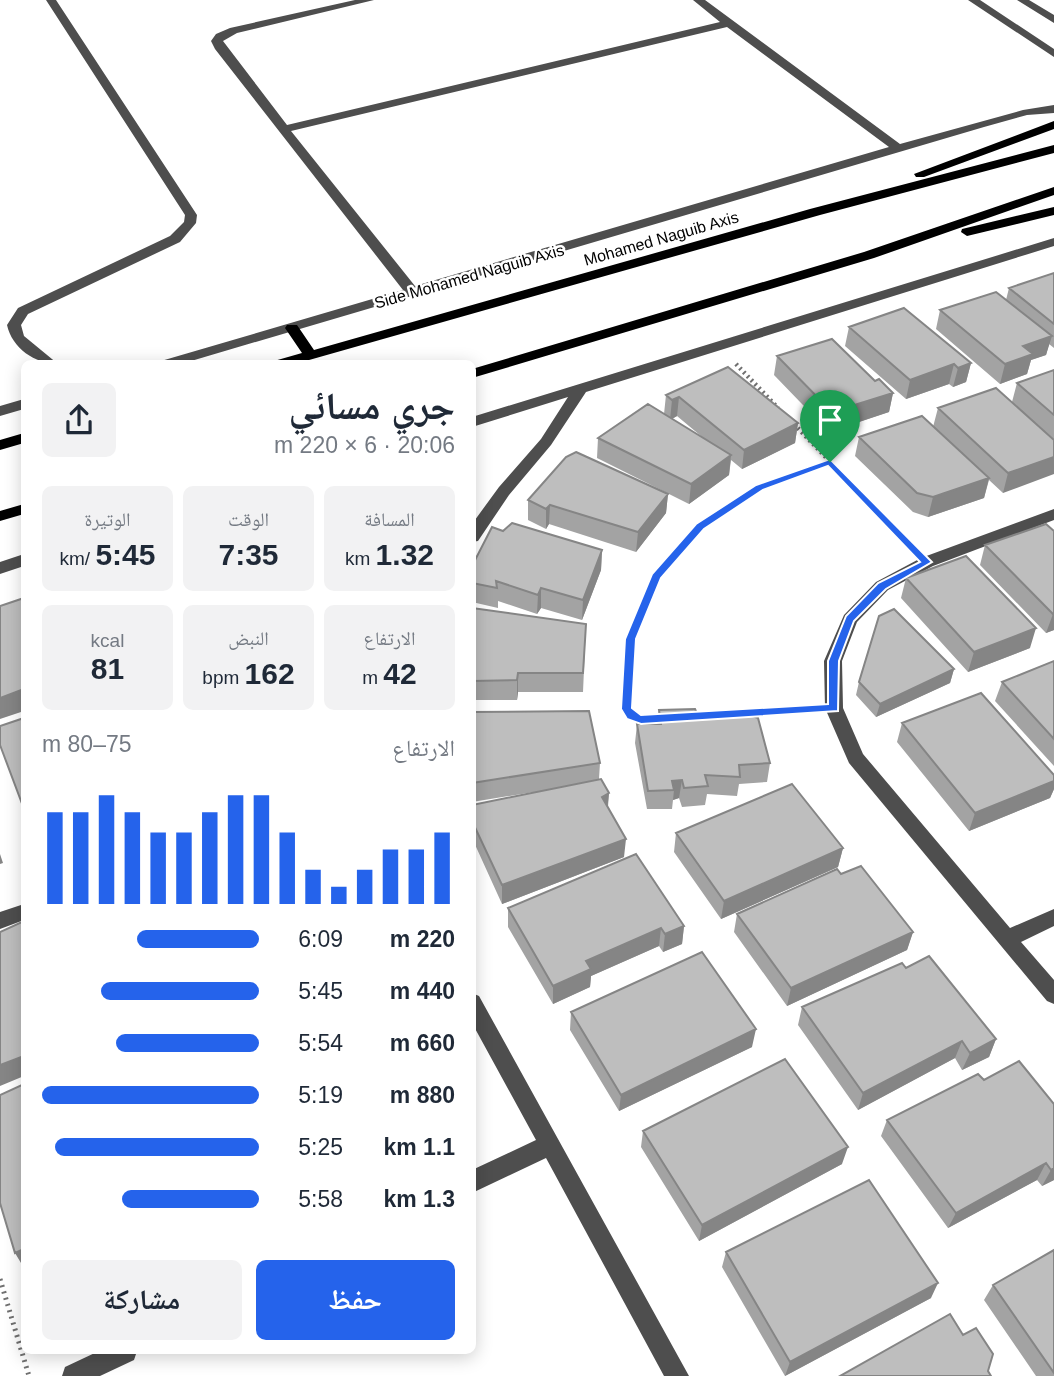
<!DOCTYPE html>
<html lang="ar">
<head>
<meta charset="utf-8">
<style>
	:root { --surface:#fff; --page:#f2f2f3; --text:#1f2937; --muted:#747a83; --accent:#2563eb }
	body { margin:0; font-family:Helvetica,"Noto Naskh Arabic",sans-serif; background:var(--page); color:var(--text); direction:rtl; height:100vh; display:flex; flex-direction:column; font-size:26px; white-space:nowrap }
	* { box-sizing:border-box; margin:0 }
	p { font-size:23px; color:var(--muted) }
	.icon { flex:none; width:38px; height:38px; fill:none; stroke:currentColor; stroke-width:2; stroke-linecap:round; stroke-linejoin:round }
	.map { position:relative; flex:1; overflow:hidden; direction:ltr }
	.drawer { position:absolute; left:21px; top:360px; width:455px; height:994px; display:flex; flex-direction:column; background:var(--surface); border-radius:10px; box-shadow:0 4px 18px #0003; direction:rtl }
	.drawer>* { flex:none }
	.pin { position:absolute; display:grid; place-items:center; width:60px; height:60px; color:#fff; margin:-72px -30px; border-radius:50% 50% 50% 0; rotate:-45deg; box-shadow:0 0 7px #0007 }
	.pin .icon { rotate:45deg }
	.round { display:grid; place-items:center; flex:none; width:74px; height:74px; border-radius:10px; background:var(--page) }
	.summary { display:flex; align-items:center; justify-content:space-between; height:119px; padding:0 21px }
	h1 { font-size:38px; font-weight:800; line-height:52px }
	.metrics { display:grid; grid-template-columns:repeat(3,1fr); gap:10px; height:119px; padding:7px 21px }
	.metrics div { display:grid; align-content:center; border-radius:10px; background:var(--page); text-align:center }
	.metrics b { font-size:30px; font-weight:800 }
	.metrics small { font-size:19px; font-weight:400 }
	.metrics p { font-size:19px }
	.chart { height:196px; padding:14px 21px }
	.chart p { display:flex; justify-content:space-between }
	.chart svg { width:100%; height:126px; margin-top:7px; stroke:var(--accent); stroke-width:6 }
	.primary-button { display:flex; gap:14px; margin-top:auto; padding:14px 21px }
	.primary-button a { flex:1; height:80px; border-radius:10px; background:var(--accent); color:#fff; font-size:28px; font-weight:800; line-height:80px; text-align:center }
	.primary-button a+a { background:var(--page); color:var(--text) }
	ul { padding:0 21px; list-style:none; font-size:23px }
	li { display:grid; grid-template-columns:112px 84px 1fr; align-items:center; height:52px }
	li i { height:18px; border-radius:9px; background:var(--accent) }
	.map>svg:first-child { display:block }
</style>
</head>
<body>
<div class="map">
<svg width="1054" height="1376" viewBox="0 0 1054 1376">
	<rect width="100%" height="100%" fill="#fff"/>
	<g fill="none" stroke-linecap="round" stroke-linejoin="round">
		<path stroke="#707070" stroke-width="4.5" stroke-dasharray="2 3.5" stroke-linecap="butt" d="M736 364 778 408
			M794 424 909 544
			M741 714 809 710
			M692 716 719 715
			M663 718H638L626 709 630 639 656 577 700 526 759 488 830 462"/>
		<path stroke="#707070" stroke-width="5" stroke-dasharray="2 4.5" stroke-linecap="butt" d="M0 1279 29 1376"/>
		<path fill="#4e4e4e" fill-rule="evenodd" d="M46 0H56L197 215 196 223 180 242 28 314 21 325 24 336 58 364C35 364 12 348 7 325L18 308 170 236 184 222 185 215Z
			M355 0H374L237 33 223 41 287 125 720 22 693 0H705L900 144 1023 110 1054 105V113L1027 115 984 127 181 364H159L161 361 403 290 215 49 211 41 216 34 230 28ZM727 27 889 147 415 286 291 131Z
			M968 0H980L1054 49V57Z
			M1017 0H1029L1054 15V23Z
			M1054 238V246L586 392 551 445 509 495 478 541 472 542V524L499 487 541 439 568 397 472 427V417Z
			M24 399V409L0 416V406Z
			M1054 509V520L933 566 888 590 857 622 842 661 843 708 863 754 1010 928 1054 909V926L1021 942 1054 980V1004L1047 1001 849 763 825 708 824 661 844 615 876 582 921 558Z
			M24 554V566L0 574V562Z
			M24 904V920L0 929V912Z
			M472 993 479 996 689 1376H664L546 1158 472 1193V1170L536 1140 472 1023Z
			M99 1351H137L134 1360 100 1376H62L65 1367Z"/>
		<path fill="#000" fill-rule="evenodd" d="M1054 121V129L924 177H916L914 174Z
			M1054 145V153L820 215 295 364H272L274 361 302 353 285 328 287 325H297L314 350 810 209Z
			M1054 187V195L874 258 472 378V369L864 252Z
			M1054 207V215L967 236 961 232 962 229Z
			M24 433V443L0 450V440Z
			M24 504V514L0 521V511Z"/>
	</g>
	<path fill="#a3a3a3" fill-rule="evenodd" d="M1054 273V348L1049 344 1046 355 1031 360 1027 374 1000 384 936 329 940 310 1006 300 1009 288Z
		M849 327 971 363 966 382 953 387 949 384 906 399 845 346Z
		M777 356 875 381 893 393 889 412 829 432 774 375Z
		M728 367 798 423 795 443 742 469 731 460 729 475 689 504 597 458 598 438 664 414 666 395ZM677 416 707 441 672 419Z
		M1054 370V440L1012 402 1017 383Z
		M938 408 1054 440 1003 493 989 480 984 498 928 517 913 512 855 456 859 437 933 427Z
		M668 494 666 513 636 552 549 524 546 529 528 520V500Z
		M503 531 602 550 601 570 582 620 541 608 537 614 498 601V608L472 602V566Z
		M1054 531V630L1046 633 980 565 985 545Z
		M906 578 1030 648 968 672 901 598Z
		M472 608 586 624 583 692H518L517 700H472Z
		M1054 661V766L995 701 1002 682Z
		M954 669 950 683 876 717 856 695 859 682Z
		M659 710 698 716 770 763 767 782 739 784 737 796 707 794 705 805 682 807 679 798 673 800 672 809H647L635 743 637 724H657Z
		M472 712 600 763 599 779 609 793 608 807 624 857 502 904 472 838V805L534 792 472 802Z
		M902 723 1054 775V789L1050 798 969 831 897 742Z
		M676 833 843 848 838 867 721 919 674 852Z
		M508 908 684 926 682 944 663 952 659 946 591 976 590 987 553 1004 508 927Z
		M737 914 913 932 907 950 787 1006 734 932Z
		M802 1007 996 1039 989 1057 962 1070 955 1058 858 1110 798 1025Z
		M571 1012 752 1047 619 1111 570 1030Z
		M984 1080 1054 1104V1180L1042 1186 1037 1180 948 1228 881 1136 887 1120Z
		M643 1131 842 1164 699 1241 641 1147Z
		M1054 1250V1376H1036L984 1300 993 1285Z
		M726 1252 931 1298 785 1376 722 1267Z"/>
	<path fill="#858585" d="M1052 336 1046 355 1031 360 1027 374 1000 384 1005 364 1023 346Z
		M971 363 966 382 953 387 958 368Z
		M954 364 949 384 906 399 910 380Z
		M893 393 889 412 829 432 832 412Z
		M679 397 677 416 670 420 672 400Z
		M798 423 795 443 742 469 744 450Z
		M731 455 729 475 689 504 691 484Z
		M1054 457V474L1003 493 1008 473Z
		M989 478 984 498 928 517 933 497Z
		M668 494 666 513 636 552 638 532Z
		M550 505 549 524 546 529V509Z
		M602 550 601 570 582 620 583 600Z
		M541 588V608L537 614 538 595Z
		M1054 613V630L1046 633 1053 614Z
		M1036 628 1030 648 968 672 974 652Z
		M954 669 950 683 876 717 880 704Z
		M518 673V692L517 700V680Z
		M24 689V711L0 719V698Z
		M682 780 679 798 673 800 674 790 672 781Z
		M1054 781V789L1050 798 969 831 975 813Z
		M609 793 607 811 602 797Z
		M626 839 624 857 502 904V885Z
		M843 848 838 867 721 919 724 901Z
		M0 854 3 863 0 864Z
		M684 926 682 944 663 952 665 934Z
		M661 928 659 946 591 976 590 987 553 1004V986L586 961Z
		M913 932 907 950 787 1006 791 988Z
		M756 1029 752 1047 619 1111 621 1095Z
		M996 1039 989 1057 962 1070 970 1053Z
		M962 1041 955 1058 858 1110 863 1093Z
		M24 1056V1076L0 1086V1065Z
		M848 1147 842 1164 699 1241 702 1225Z
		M1046 1163 1037 1180 948 1228 956 1213Z
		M1054 1168V1180L1042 1186 1051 1170Z
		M24 1249V1268L15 1253Z
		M938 1283 931 1298 785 1376 790 1362Z"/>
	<path fill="#bebebe" stroke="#858585" stroke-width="2" d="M1054 273V324L1009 288Z
		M996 292 1052 336 1023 346 1033 354 1005 364 940 310Z
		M904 308 971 363 958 368 954 364 910 380 849 327Z
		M832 339 875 381 879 379 893 393 832 412 777 356Z
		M728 367 798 423 744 450 679 397 672 400 666 395Z
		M1054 370V415L1017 383Z
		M996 388 1054 440V457L1008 473 938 408Z
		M648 404 731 455 691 484 598 438Z
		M922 416 989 478 933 497 917 493 859 437Z
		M576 452 668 494 638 532 550 505 546 509 528 500 566 457Z
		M512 523 602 550 583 600 541 588 538 595 496 581 497 588 472 583V566L492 527 503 531Z
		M1046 524 1054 531V613L1053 614 985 545Z
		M966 556 1036 628 974 652 906 578Z
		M24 598V689L0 698V606Z
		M472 608 586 624 583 673H518L517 680 472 681Z
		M894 609 954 669 880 704 859 682 879 616Z
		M1054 661V739L1002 682Z
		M981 693 1054 775V781L975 813 902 723Z
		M695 709 698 716 744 713 758 718 770 763 739 765 740 777 705 775 708 786 684 788 682 780 672 781 674 790 648 791 637 724H661L659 710Z
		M589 711 600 763 472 783V712Z
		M24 718V809L0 745V726Z
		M601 779 609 793 602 797 626 839 502 885 472 821V805Z
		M792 784 843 848 724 901 676 833Z
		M636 854 684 926 665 934 661 928 586 961 591 969 553 986 508 908Z
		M861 866 913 932 791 988 737 914 837 869 841 874Z
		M24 921V1056L0 1065V932Z
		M702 952 756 1029 621 1095 571 1012Z
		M929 956 996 1039 970 1053 962 1041 863 1093 802 1007 902 963 906 968Z
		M785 1059 848 1147 702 1225 643 1131Z
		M1019 1061 1054 1104V1168L1051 1170 1046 1163 956 1213 887 1120 978 1074 984 1080Z
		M24 1084V1249L15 1253 0 1203V1095Z
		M869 1180 938 1283 790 1362 726 1252Z
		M1054 1250V1373L993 1285Z
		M950 1314 963 1335 976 1328 993 1354 988 1371 991 1376H840Z"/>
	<path fill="#2563eb" stroke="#fff" stroke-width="2" fill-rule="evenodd" d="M830 459 932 562 886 589 854 621 839 661 838 711 641 724 627 719 621 709 625 639 652 574 696 524 756 485ZM828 466 920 562 878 583 846 616 828 661V704L641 715 632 708 636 639 661 578 704 529 763 490Z"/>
	<g text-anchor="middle" stroke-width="5" stroke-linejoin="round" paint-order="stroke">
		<g font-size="16" fill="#000" stroke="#fff">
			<text transform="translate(661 238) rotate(-16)" y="6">Mohamed Naguib Axis</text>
			<text transform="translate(469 276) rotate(-16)" y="6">Side Mohamed Naguib Axis</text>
		</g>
	</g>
</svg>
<div class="pin" style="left:830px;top:462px;background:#1e9e55"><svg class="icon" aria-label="arrive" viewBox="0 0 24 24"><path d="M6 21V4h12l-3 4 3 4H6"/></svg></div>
<section class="drawer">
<div class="summary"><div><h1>جري مسائي</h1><p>20:06 · 6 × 220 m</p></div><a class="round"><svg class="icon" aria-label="share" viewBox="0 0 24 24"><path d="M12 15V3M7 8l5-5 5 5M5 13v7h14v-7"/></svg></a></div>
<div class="metrics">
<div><p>المسافة</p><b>1.32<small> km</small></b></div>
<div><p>الوقت</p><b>7:35</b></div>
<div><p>الوتيرة</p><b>5:45<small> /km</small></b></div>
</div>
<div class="metrics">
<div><p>الارتفاع</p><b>42<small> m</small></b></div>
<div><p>النبض</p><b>162<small> bpm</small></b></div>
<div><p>kcal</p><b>81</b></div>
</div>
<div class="chart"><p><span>الارتفاع</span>75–80 m</p>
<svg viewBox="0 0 160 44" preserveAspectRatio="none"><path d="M5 44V12M15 44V12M25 44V6M35 44V12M45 44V19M55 44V19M65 44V12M75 44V6M85 44V6M95 44V19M105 44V32M115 44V38M125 44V32M135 44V25M145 44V25M155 44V19"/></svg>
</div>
<ul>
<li><b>220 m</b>6:09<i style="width:56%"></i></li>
<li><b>440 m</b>5:45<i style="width:73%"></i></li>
<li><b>660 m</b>5:54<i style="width:66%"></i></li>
<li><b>880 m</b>5:19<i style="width:100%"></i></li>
<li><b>1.1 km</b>5:25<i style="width:94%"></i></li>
<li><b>1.3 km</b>5:58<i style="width:63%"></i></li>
</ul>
<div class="primary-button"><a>حفظ</a><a>مشاركة</a></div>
</section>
</div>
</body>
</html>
